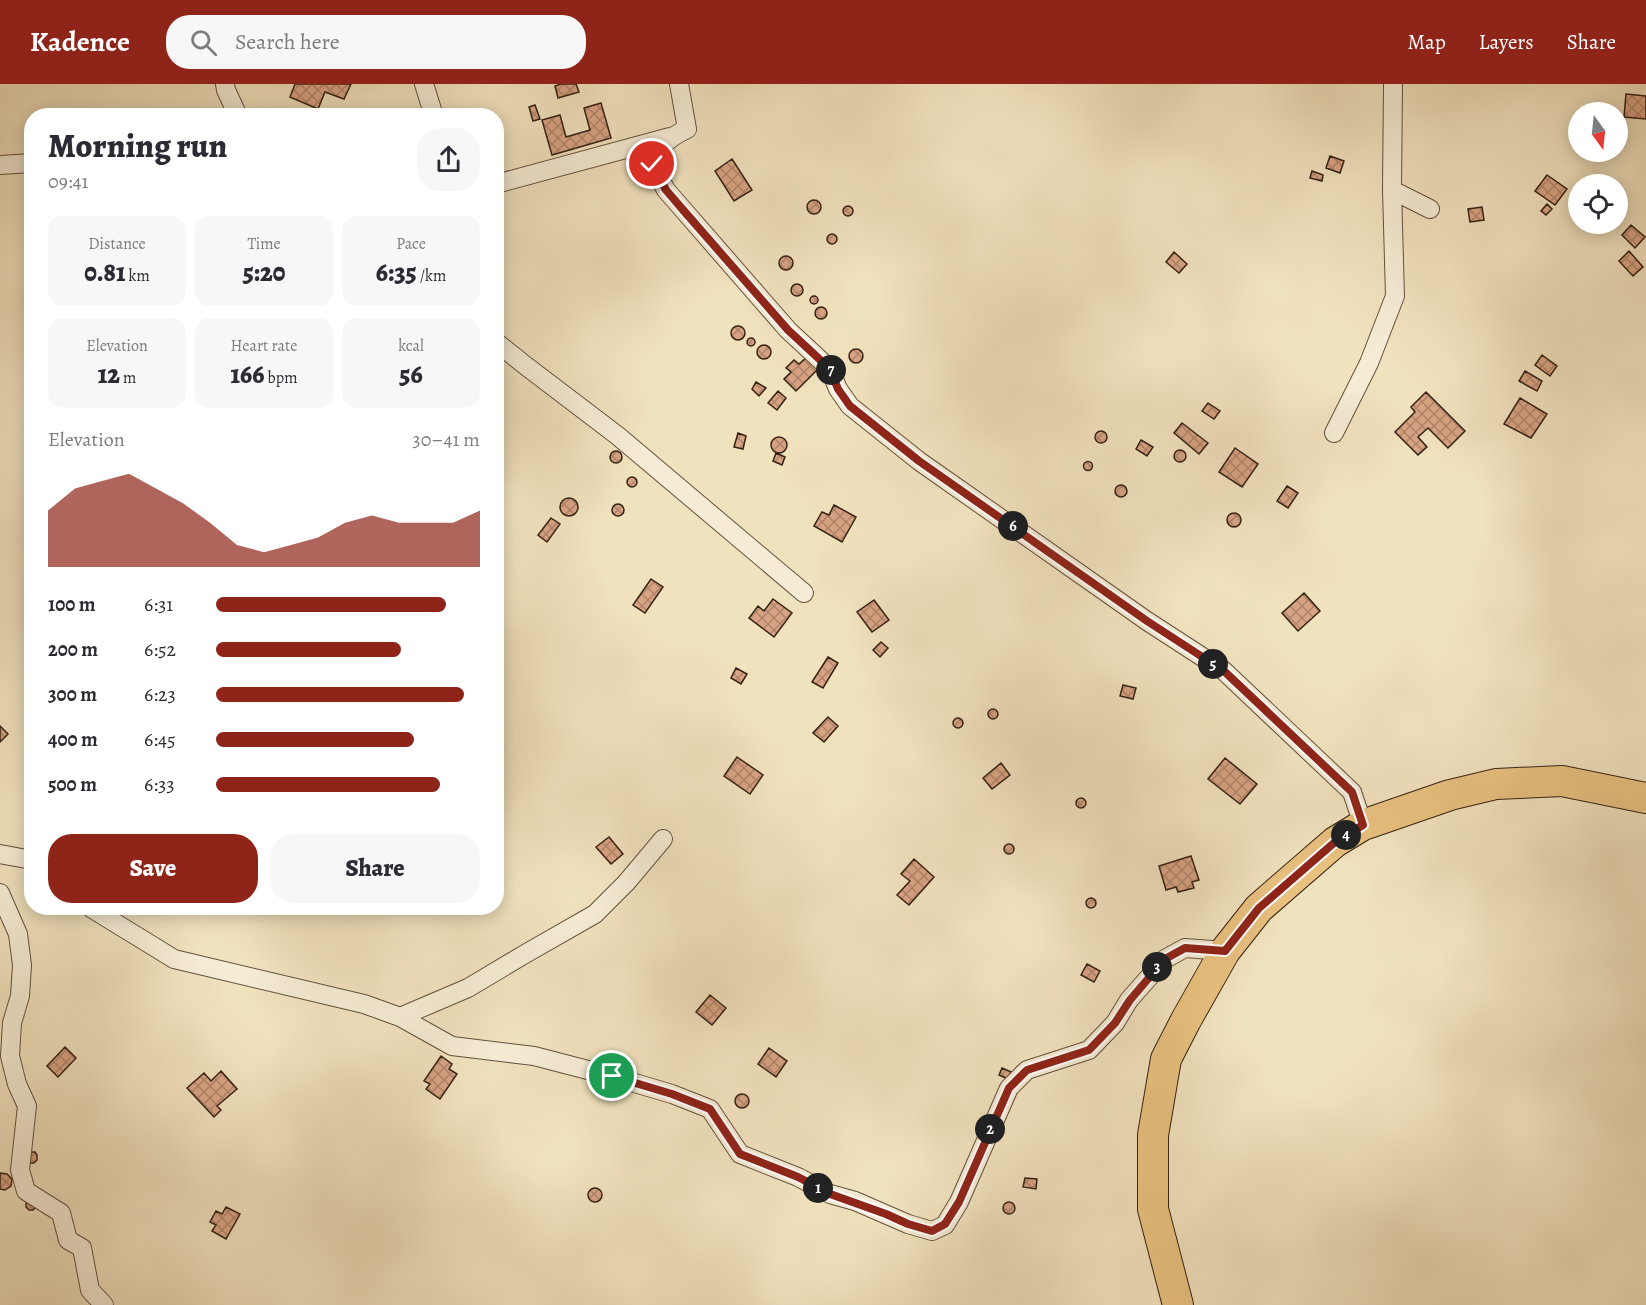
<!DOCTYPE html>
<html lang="en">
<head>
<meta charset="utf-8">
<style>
	:root { --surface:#fff; --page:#f7f7f7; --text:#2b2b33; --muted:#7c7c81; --accent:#8f2418 }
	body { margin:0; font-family:Alegreya,serif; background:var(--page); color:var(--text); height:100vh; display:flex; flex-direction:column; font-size:22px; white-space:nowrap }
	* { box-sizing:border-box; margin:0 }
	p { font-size:20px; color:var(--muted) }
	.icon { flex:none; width:33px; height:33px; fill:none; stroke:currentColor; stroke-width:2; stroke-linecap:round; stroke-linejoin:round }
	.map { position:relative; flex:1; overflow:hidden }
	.drawer { position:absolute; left:24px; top:24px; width:480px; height:807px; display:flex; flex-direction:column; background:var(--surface); border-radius:24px; box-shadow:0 3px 15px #0003 }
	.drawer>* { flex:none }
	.needle { width:39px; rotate:165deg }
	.buttons { position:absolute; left:1568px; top:18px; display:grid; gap:12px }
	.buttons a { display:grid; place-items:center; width:60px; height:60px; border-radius:50%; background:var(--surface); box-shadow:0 3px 15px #0003; font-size:30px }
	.pin { position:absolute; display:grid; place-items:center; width:51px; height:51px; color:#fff; margin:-26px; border:3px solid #fff; border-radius:50%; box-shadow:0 2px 6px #0007 }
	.km { position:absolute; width:30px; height:30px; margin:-15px; border-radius:50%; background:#222; color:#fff; font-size:16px; line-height:30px; text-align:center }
	.round { display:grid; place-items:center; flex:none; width:63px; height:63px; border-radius:24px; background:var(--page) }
	.summary { display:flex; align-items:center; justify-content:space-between; height:102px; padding:0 24px }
	h1 { font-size:33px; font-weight:800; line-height:45px }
	.figures { display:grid; grid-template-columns:repeat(3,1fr); gap:9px; height:102px; padding:6px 24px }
	.figures div { display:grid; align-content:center; border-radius:15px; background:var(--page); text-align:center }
	.figures b { font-size:26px; font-weight:800 }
	.figures small { font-size:16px; font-weight:400 }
	.figures p { font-size:16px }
	.chart { height:168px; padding:12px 24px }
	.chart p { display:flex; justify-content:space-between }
	.chart svg { width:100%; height:108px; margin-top:6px; fill:var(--accent); opacity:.7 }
	.primary-button { display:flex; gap:12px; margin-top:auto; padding:12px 24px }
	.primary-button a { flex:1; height:69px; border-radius:24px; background:var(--accent); color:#fff; font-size:24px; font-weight:800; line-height:69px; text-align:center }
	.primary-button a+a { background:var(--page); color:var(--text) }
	ul { padding:0 24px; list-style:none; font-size:20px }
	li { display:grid; grid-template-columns:96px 72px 1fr; align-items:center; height:45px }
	li i { height:15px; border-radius:8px; background:var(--accent) }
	header { display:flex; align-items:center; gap:36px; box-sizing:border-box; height:84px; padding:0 30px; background:var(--accent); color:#fff }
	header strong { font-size:28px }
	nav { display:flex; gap:33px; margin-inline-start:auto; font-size:21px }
	.search { width:420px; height:54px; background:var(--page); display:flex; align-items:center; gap:15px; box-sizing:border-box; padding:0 21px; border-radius:24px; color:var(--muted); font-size:22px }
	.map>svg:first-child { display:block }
</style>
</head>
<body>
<header>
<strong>Kadence</strong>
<div class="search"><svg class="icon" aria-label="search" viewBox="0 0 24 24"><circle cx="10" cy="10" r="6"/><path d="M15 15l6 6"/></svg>Search here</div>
<nav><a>Map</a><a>Layers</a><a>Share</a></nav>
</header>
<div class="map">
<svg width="1646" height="1221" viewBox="0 0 1646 1221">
	<defs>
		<pattern id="building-cross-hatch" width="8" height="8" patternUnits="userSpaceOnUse" patternTransform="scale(1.5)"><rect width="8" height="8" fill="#d8a383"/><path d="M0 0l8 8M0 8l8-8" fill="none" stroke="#b0846a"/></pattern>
	</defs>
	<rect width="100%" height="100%" fill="#f1e2be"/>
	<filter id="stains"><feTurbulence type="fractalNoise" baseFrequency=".00333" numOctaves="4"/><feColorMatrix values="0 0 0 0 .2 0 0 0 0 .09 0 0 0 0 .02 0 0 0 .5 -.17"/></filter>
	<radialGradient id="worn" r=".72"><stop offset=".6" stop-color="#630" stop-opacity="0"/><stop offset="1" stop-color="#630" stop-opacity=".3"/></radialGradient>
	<path fill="url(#building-cross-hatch)" stroke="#342114" stroke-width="1.5" d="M295 0H351L344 15 325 8 318 25 290 13Z
		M561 0H576L579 8 558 14 555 2Z
		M1626 10 1646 12V35L1624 33Z
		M601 19 611 54 552 71 542 36 560 31 566 53 590 46 584 24Z
		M535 21 540 35 533 37 529 23Z
		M1330 72 1344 77 1340 89 1326 84Z
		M732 75 752 106 734 117 715 87Z
		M1312 87 1323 91 1322 97 1310 94Z
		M1547 91 1567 105 1555 121 1535 107Z
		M807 123a7 7 0 1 1 14 0a7 7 0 1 1-14 0Z
		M1547 120 1552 125 1546 131 1541 127Z
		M843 127a5 5 0 1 1 10 0a5 5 0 1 1-10 0Z
		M1482 123 1484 136 1470 138 1468 125Z
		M1631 141 1645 153 1635 164 1622 151Z
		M827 155a5 5 0 1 1 10 0a5 5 0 1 1-10 0Z
		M1629 167 1643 183 1633 192 1619 177Z
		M1174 168 1187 180 1179 189 1166 178Z
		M779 179a7 7 0 1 1 14 0a7 7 0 1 1-14 0Z
		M791 206a6 6 0 1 1 12 0a6 6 0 1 1-12 0Z
		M810 216a4 4 0 1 1 8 0a4 4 0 1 1-8 0Z
		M815 229a6 6 0 1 1 12 0a6 6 0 1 1-12 0Z
		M731 249a7 7 0 1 1 14 0a7 7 0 1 1-14 0Z
		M747 258a4 4 0 1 1 8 0a4 4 0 1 1-8 0Z
		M757 268a7 7 0 1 1 14 0a7 7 0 1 1-14 0Z
		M849 272a7 7 0 1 1 14 0a7 7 0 1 1-14 0Z
		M1542 271 1557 282 1550 292 1535 281Z
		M807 273 819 284 796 307 784 295 791 288 786 284 794 276 799 280Z
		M1525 287 1542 297 1537 307 1519 297Z
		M756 298 766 304 759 312 752 305Z
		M778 307 786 314 777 326 768 319Z
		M1426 308 1465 347 1448 364 1428 344 1418 353 1427 363 1418 371 1395 348 1415 328 1411 323Z
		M1520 314 1547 330 1531 354 1504 340Z
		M1208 319 1220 327 1214 335 1202 327Z
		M1182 339 1208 359 1199 370 1174 349Z
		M1095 353a6 6 0 1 1 12 0a6 6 0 1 1-12 0Z
		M738 349 746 352 743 365 734 363Z
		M771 361a8 8 0 1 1 16 0a8 8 0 1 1-16 0Z
		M1141 356 1153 363 1147 372 1136 365Z
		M1235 364 1258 380 1242 403 1219 388Z
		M1174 372a6 6 0 1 1 12 0a6 6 0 1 1-12 0Z
		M610 373a6 6 0 1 1 12 0a6 6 0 1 1-12 0Z
		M776 369 785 373 782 381 773 377Z
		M1083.5 382a4.5 4.5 0 1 1 9 0a4.5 4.5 0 1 1-9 0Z
		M627 398a5 5 0 1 1 10 0a5 5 0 1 1-10 0Z
		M1115 407a6 6 0 1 1 12 0a6 6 0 1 1-12 0Z
		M1287 402 1298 409 1288 424 1277 417Z
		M560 423a9 9 0 1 1 18 0a9 9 0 1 1-18 0Z
		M612 426a6 6 0 1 1 12 0a6 6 0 1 1-12 0Z
		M834 421 856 433 842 458 814 442 822 428 829 431Z
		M1227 436a7 7 0 1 1 14 0a7 7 0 1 1-14 0Z
		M551 434 560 440 547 458 538 451Z
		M651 495 663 503 645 529 633 521Z
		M1304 509 1320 527 1298 547 1282 529Z
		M773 515 792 529 774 553 749 534 758 522 764 527Z
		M874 516 889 536 872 548 857 528Z
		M881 558 888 564 880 573 873 566Z
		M828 573 838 579 823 604 812 598Z
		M736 584 747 590 741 600 731 594Z
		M1123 601 1136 604 1133 615 1120 612Z
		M988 630a5 5 0 1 1 10 0a5 5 0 1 1-10 0Z
		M828 633 838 642 824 658 813 649Z
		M953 639a5 5 0 1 1 10 0a5 5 0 1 1-10 0Z
		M0 642 8 650 0 658Z
		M737 673 763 691 750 710 724 692Z
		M1225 674 1257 700 1240 720 1208 695Z
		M1001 679 1010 691 992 705 983 694Z
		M1076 719a5 5 0 1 1 10 0a5 5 0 1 1-10 0Z
		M609 753 623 770 611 780 596 763Z
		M1004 765a5 5 0 1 1 10 0a5 5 0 1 1-10 0Z
		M1191 772 1199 796 1192 798 1194 804 1178 808 1176 803 1166 806 1159 782Z
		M914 775 934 793 909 821 897 811 910 797 901 790Z
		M1086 819a5 5 0 1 1 10 0a5 5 0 1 1-10 0Z
		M1087 880 1100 887 1094 898 1081 891Z
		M710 911 726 924 712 941 696 928Z
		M65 963 76 974 58 993 47 982Z
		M769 964 787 977 776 993 758 980Z
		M441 972 452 980 449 985 457 990 440 1015 426 1005 430 1000 424 997Z
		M1002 984 1011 988 1008 995 999 991Z
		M221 987 237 1005 217 1022 221 1026 214 1033 187 1004 204 989 211 997Z
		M735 1017a7 7 0 1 1 14 0a7 7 0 1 1-14 0Z
		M30 1068H35L37 1071V1076L34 1079H30Z
		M0 1089 7 1090 12 1095 11 1102 5 1106 0 1105Z
		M1025 1094 1037 1095 1036 1105 1023 1103Z
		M588 1111a7 7 0 1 1 14 0a7 7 0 1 1-14 0Z
		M29 1116 36 1123 33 1126H29L26 1123V1119Z
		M1003 1124a6 6 0 1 1 12 0a6 6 0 1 1-12 0Z
		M226 1123 240 1130 226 1155 212 1147 216 1141 210 1138 216 1127 222 1130Z"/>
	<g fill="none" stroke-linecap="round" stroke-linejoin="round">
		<g stroke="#63513e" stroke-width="20">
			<path id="minor" d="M225 0 226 6 238 32
				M424 0 434 32
				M679 0 687 45C668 54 661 61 652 80L666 106 788 246 830 285 838 305 850 322 919 377 1147 537 1224 587 1352 708 1363 741
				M0 81 32 79
				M496 100 670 53
				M1392 106 1393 0
				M496 258 526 282 618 352 804 509
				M1334 349 1369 279 1395 212 1392 106 1430 125
				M0 770 32 776
				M0 809 18 850 22 881 20 912 12 939 10 972 17 1000 27 1022 20 1086 26 1107 61 1129 68 1156 82 1164 90 1206 104 1221
				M91 824 174 875 364 920 400 933 468 904 525 870 595 830 626 799 663 755
				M400 933 452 962 534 972 611 992 672 1010 710 1025 740 1070 798 1093 830 1110 855 1117 908 1140 932 1147 945 1141 959 1118 1009 1004 1027 986 1089 966 1115 939 1129 916 1165 875 1185 864 1225 867"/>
		</g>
		<g stroke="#342114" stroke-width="32">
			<path id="primary" d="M1178 1221 1153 1125V1051L1166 975 1186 936 1225 867 1259 824 1335 758 1363 741 1450 711 1496 700 1562 697 1646 714"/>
		</g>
		<use href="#minor" stroke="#f6ecd5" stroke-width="18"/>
		<use href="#primary" stroke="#e8c17f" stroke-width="30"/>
	</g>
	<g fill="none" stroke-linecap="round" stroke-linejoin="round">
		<g stroke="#fff" stroke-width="12">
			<path id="route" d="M612 992 672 1010 710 1025 740 1070 798 1093 830 1110 886 1130 908 1140 932 1147 945 1140 959 1118 1009 1004 1027 986 1089 966 1115 939 1130 916 1165 875 1185 864 1225 867 1259 824 1335 758 1363 741 1352 708 1224 587 1147 537 919 377 850 322 838 305 830 285 788 246 684 127 666 106 652 80"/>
		</g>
		<use href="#route" stroke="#8f2418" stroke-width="8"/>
	</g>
	<rect width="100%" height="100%" filter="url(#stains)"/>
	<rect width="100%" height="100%" fill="url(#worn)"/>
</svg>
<div class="buttons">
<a><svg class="needle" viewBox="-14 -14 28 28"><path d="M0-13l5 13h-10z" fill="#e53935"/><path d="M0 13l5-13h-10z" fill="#7c7c81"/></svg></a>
<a><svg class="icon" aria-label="locate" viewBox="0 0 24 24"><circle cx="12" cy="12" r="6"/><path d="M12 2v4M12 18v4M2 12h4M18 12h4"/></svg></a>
</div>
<div class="pin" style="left:612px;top:992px;background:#1e9e55"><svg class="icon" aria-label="arrive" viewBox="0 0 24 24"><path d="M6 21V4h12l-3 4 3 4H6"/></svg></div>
<div class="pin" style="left:652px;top:80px;background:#d93025"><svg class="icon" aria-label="check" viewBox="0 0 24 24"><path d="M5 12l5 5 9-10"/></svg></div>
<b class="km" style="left:818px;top:1104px">1</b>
<b class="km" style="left:990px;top:1045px">2</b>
<b class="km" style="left:1157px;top:883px">3</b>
<b class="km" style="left:1346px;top:751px">4</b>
<b class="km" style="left:1213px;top:580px">5</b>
<b class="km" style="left:1013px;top:442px">6</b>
<b class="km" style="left:831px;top:286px">7</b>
<section class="drawer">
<div class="summary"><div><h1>Morning run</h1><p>09:41</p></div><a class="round"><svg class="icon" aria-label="share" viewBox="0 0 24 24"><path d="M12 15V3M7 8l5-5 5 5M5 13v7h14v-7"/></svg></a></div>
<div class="figures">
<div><p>Distance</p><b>0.81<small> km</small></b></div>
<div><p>Time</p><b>5:20</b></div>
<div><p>Pace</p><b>6:35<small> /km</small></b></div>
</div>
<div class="figures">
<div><p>Elevation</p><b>12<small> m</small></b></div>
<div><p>Heart rate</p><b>166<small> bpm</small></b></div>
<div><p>kcal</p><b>56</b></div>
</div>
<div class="chart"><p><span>Elevation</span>30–41 m</p>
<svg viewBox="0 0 160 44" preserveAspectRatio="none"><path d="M0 44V21L10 12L20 9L30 6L40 12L50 18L60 26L70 35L80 38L90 35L100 32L110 26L120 23L130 26L140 26L150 26L160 21V44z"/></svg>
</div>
<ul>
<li><b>100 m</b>6:31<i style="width:87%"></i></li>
<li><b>200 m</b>6:52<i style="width:70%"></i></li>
<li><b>300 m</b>6:23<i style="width:94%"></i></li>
<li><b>400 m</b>6:45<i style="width:75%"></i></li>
<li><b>500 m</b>6:33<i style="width:85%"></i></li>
</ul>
<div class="primary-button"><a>Save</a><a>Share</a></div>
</section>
</div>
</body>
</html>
